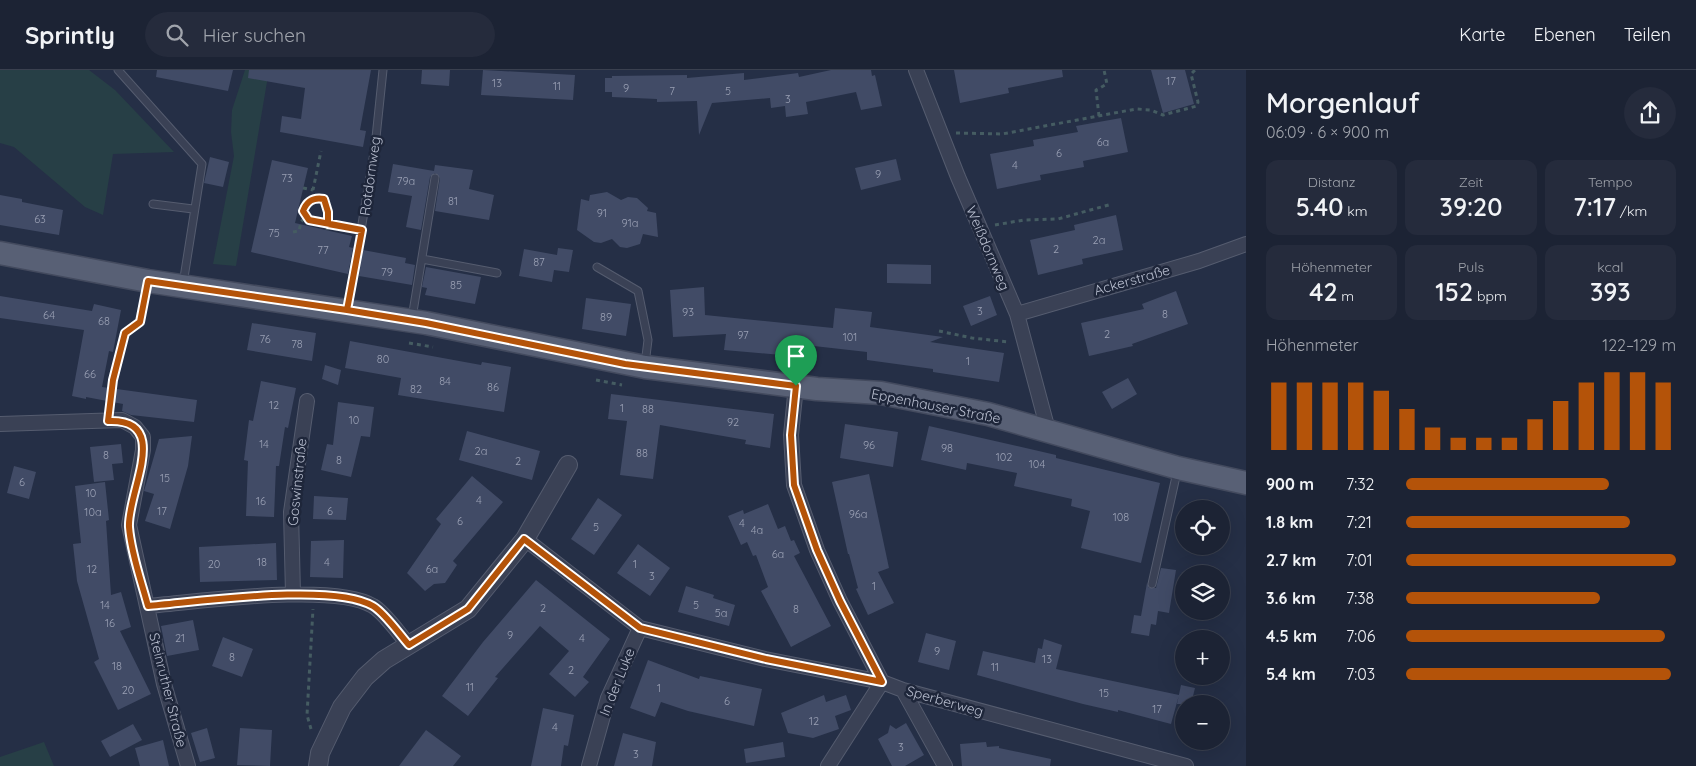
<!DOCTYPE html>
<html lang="de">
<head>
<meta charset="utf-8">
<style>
	:root { --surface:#1c2334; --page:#252b3c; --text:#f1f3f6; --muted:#a0a4ac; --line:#3a404f; --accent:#b45309 }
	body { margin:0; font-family:Quicksand,sans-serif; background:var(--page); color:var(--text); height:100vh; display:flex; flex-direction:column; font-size:19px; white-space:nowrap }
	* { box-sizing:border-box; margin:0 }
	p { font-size:16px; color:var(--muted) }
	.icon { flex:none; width:28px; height:28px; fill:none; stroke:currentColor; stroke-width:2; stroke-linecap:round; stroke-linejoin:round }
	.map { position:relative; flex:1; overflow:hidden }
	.details { display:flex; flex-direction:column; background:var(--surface); width:450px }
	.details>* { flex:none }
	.buttons { position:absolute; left:1175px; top:430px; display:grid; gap:10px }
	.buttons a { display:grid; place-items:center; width:55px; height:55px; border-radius:50%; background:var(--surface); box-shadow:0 5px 20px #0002,0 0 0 1px var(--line); font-size:25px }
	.pin { position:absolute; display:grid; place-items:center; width:42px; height:42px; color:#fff; margin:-51px -21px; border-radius:50% 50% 50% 0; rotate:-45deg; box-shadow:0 0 5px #0007 }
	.pin .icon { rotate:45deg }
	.round { display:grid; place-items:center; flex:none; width:52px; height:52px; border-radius:26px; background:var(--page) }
	.summary { display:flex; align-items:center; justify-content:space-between; height:85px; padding:0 20px }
	h1 { font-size:28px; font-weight:600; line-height:38px }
	.figures { display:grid; grid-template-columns:repeat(3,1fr); gap:8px; height:85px; padding:5px 20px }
	.figures div { display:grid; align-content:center; border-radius:12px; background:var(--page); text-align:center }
	.figures b { font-size:25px; font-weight:600 }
	.figures small { font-size:14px; font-weight:400 }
	.figures p { font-size:14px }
	.chart { height:140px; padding:10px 20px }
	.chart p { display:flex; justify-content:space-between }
	.chart svg { width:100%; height:90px; margin-top:5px; stroke:var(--accent); stroke-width:6 }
	ul { padding:0 20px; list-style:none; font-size:16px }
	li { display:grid; grid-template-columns:80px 60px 1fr; align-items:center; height:38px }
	li i { height:12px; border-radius:6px; background:var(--accent) }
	header { display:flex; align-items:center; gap:30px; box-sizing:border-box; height:70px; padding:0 25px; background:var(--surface); border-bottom:1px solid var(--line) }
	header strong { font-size:24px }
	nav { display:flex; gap:28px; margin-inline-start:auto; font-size:18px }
	.search { width:350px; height:45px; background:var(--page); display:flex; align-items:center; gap:12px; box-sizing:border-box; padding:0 18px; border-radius:28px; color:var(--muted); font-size:19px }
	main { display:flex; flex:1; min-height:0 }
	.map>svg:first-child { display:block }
</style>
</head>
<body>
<header>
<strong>Sprintly</strong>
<div class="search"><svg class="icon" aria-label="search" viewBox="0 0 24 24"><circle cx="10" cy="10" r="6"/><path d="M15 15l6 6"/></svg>Hier suchen</div>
<nav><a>Karte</a><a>Ebenen</a><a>Teilen</a></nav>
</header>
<main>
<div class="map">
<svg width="1246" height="696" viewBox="0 0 1246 696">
	<rect width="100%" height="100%" fill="#252f46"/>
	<path fill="#273f46" d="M0 0H89L115 20 174 82 113 84 103 145 85 137 14 77 0 73Z
		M245 0H269L236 196 213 194 234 86 231 62 232 40Z
		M44 672 54 696H0V687Z"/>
	<path fill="#414b66" d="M157 0H233L228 21 156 7Z
		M249 0H371L360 60 366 61 363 77 280 62 282 46 301 49 305 18 248 8Z
		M422 0H450L449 16 421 14Z
		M483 0 575 5 573 30 481 25Z
		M831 0H871L872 6 875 5 882 36 861 40 856 22 806 32 808 44 786 47 785 36 771 38 770 28 712 33 699 65 697 31 657 32V29L612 27V22H605V8H612V6L687 5V8L744 3V10L798 3 799 7Z
		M954 0H1062L1063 7 1008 18 1009 23 960 33Z
		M1151 0H1185L1194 34 1163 43Z
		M1121 48 1128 82 1083 91 1084 97 1040 105 1041 110 997 119 990 84 1034 76 1033 70 1078 62 1076 56Z
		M210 87 229 92 223 117 204 113Z
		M896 89 901 110 861 120 855 98Z
		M272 90 308 98 295 153 352 166 349 177 353 178 348 204 251 182Z
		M393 94 434 101 435 95 473 100 469 119 494 125 489 150 435 141 440 108 435 103 430 107 421 160 406 157 412 126 388 122Z
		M607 122 621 130 628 127 637 128 648 138 647 141 656 143 658 167 643 164 640 174 627 178 620 177 612 169 601 173 594 172 577 160 581 129 589 131 590 125Z
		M0 125 22 129V132L63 140 59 165 0 155Z
		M1116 145 1123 180 1082 189 1083 194 1038 205 1030 170 1075 160 1074 155Z
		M558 178 573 180 569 202 554 200 552 212 519 206 524 179 557 185Z
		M363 180 406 188 405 193 415 195 412 215 359 206Z
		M887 194 931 195V214L887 213Z
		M426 197 481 207 475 234 425 225 427 218 422 217Z
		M704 217 705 245 833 258 835 238 872 242 870 257 943 267 930 272 1004 283 999 312 933 302V299L867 290V282L805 275 804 287 724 280 726 264 673 267 670 220Z
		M1176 221 1188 254 1132 274 1133 276 1089 286 1081 253 1144 239 1142 234Z
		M0 226 92 241 94 234 121 240 113 282 109 281 102 317 197 330 194 352 131 345 122 341 123 334 86 327V329L72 326 84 260 0 248Z
		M990 226 997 245 971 256 963 236Z
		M586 228 631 234 626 266 582 259Z
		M252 253 316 263 312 291 247 280Z
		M350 271 481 295 482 292 511 297 504 342 398 325 401 308 345 298Z
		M325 295 341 300 338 315 322 309Z
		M1128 308 1137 324 1112 339 1102 322Z
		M261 311 296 318 288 358 285 357 279 396H276L274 447 246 446 248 391 244 390 249 350 253 351Z
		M611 324 774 344 770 378 745 374 746 370 660 355 653 409 620 405 627 351 608 349Z
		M338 332 374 337 370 367 361 366 351 407 321 400 327 374 333 375Z
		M845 354 898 362 893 397 840 388Z
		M929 356 1056 385V388L1160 413 1141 493 1081 478 1090 441 1071 436 1072 429 1014 416 1017 403 967 393 966 400 921 390Z
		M467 361 540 381 532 410 459 390Z
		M192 366 188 396 170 459 145 451 154 424 144 421 159 369Z
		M121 374 123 393 112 394 114 410 94 412 90 377Z
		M14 396 36 402 29 429 7 423Z
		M869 404 889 498 878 502 894 533 868 545 856 519 858 518 849 484H848L832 412Z
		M472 406 503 432 453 491 457 495 445 513 434 514 425 521 407 503 441 454 436 449Z
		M105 412 109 450 106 451 111 525 121 522 131 557 120 561 151 624 118 640 94 592 99 589 77 511 73 474 81 473 75 416Z
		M314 426 348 428 346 450 313 449Z
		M598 428 622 445 594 485 571 469Z
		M768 434 778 459 785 456 791 471 794 470 800 483 794 486 831 556 791 577 761 521 768 517 756 485 753 486 747 472 741 475 728 446 743 440 744 444Z
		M344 470 343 508 310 507 311 471Z
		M276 473 277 510 200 512 199 477Z
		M638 474 670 498 650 526 617 503Z
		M1161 498 1176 500 1169 543 1158 541 1156 555 1151 554 1149 566 1131 563 1134 545 1141 546 1147 513 1149 518H1156Z
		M536 510 610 569 583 607 589 612 575 627 549 604 569 581 540 556 495 607 498 608 468 646 442 626 483 572Z
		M686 516 714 525 713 528 735 535 729 556 678 542Z
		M193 550 199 580 167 586 161 556Z
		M926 563 956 571 949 600 918 592Z
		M223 567 253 579 242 607 212 596Z
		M1044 569 1062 575 1056 599 1179 625 1171 654 1118 640V642L1083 634 977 605 983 581 1035 593 1038 578 1042 579Z
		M648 590 699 609 700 606 762 619 754 656 688 641 661 632 655 647 630 638Z
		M1181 615 1195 618 1191 634H1177Z
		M824 625 826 632 846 625 851 640 835 646 839 659 813 668 788 663 781 643Z
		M543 638 574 645 568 676 564 675 561 696H531Z
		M906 653 924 685 905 696H892L878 669 888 663 890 655 896 659Z
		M133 654 142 670 110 687 101 671Z
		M207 658 215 688 200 692 191 663Z
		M240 658 272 660 270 696 237 695Z
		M426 660 461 686 453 696H399Z
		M623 663 656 672 652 696H614Z
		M163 670 169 696H140L135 678Z
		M783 672 785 687 746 693 744 679Z
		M986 672 987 677 999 676V678L1051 689 1050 696H962L960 674Z"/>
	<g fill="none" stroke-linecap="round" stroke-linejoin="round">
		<g stroke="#555c6f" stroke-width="9">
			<path id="service" d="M118 0 202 94 183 214
				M153 134 193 139
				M422 189 497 203
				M597 197 638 221 648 270 645 294
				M348 237 375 77 383 0
				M412 248 435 108
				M1152 514 1177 402"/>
		</g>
		<g stroke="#555c6f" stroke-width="16">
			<path id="minor" d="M916 0 958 107 1017 244 1048 360
				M1017 244 1199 191 1246 174
				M796 316 791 365 794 415 817 480 840 531 882 612
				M0 354 122 350 135 357 143 367V380L129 455 164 614 188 696
				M525 469 640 558 765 589 882 612 903 620 1186 696
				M293 524 291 442 307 331
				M148 536C198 532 334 512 373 536 385 543 400 565 409 575
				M903 620 945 696
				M589 696 608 628 640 558
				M828 696 882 612"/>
		</g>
		<g stroke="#555c6f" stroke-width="20">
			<path id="tertiary" d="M318 696 320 683 342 637 365 607 384 590 468 539 525 469 568 395"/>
		</g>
		<g stroke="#434a5e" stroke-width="25">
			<path id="primary" d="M0 183 148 211 426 253 645 297 817 319 881 323 988 344 1178 398 1246 413"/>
		</g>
		<path stroke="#455c62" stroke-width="3" stroke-dasharray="4 4" stroke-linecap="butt" d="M1099 46 1096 20 1107 14 1104 0
			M956 63 1002 64 1136 39 1151 40 1163 45 1197 36 1198 32 1191 4 1195 0
			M303 118 313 120
			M316 128 313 120 321 81
			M995 155 1024 150 1058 149 1112 134
			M327 160C328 149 329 139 324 129 313 127 307 131 303 141L309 150 349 158
			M293 162 299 161 301 152 306 146
			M939 261 972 268 1009 272
			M409 273 433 277
			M596 310 622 315
			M110 335 113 310 125 263 140 252 144 229
			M311 659 307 645 313 539"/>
		<use href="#service" stroke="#3a4155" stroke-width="7"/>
		<use href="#minor" stroke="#3a4155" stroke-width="14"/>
		<use href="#tertiary" stroke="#3a4155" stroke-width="18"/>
		<use href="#primary" stroke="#586075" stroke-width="22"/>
	</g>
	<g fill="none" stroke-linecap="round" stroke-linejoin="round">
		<g stroke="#fff" stroke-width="10">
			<path id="route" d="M796 316 625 294 426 253 347 240 362 160 309 150 303 141C307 131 313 127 324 129L328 142V154L362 160 347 240 148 211 140 252 125 263 113 310 108 351C173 348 127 422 129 457 131 483 141 510 148 536 198 532 333 512 373 536 385 543 400 565 409 575L468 539 524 469 640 558 766 589 882 612 840 531 817 480 794 415 791 365 796 316"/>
		</g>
		<use href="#route" stroke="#b45309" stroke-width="6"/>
	</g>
	<g text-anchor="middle" stroke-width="5" stroke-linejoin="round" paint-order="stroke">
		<g font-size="11" fill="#9aa0b4">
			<text x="1171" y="15">17</text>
			<text x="497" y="17">13</text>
			<text x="557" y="20">11</text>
			<text x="626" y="22">9</text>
			<text x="672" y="25">7</text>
			<text x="728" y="25">5</text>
			<text x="788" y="33">3</text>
			<text x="1103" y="76">6a</text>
			<text x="1059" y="87">6</text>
			<text x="1015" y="99">4</text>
			<text x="878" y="108">9</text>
			<text x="287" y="112">73</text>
			<text x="406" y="115">79a</text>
			<text x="453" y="135">81</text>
			<text x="602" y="147">91</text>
			<text x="40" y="153">63</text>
			<text x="630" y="157">91a</text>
			<text x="274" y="167">75</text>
			<text x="1099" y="174">2a</text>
			<text x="1056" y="183">2</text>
			<text x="323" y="184">77</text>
			<text x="539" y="196">87</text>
			<text x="387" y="206">79</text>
			<text x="456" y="219">85</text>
			<text x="980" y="245">3</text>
			<text x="688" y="246">93</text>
			<text x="1165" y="248">8</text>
			<text x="49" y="249">64</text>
			<text x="606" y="251">89</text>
			<text x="104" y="255">68</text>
			<text x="1107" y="268">2</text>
			<text x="743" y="269">97</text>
			<text x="850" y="271">101</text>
			<text x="265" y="273">76</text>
			<text x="297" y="278">78</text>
			<text x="383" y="293">80</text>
			<text x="968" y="295">1</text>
			<text x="90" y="308">66</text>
			<text x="445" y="315">84</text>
			<text x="493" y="321">86</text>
			<text x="416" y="323">82</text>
			<text x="274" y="339">12</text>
			<text x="622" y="342">1</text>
			<text x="648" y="343">88</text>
			<text x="354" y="354">10</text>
			<text x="733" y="356">92</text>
			<text x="264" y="378">14</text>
			<text x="869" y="379">96</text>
			<text x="947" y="382">98</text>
			<text x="481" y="385">2a</text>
			<text x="642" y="387">88</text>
			<text x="106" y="389">8</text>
			<text x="1004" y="391">102</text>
			<text x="339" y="394">8</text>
			<text x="518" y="395">2</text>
			<text x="1037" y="398">104</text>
			<text x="165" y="412">15</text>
			<text x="22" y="416">6</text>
			<text x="91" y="427">10</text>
			<text x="479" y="434">4</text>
			<text x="261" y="435">16</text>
			<text x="162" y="445">17</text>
			<text x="330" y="445">6</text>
			<text x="93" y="446">10a</text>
			<text x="858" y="448">96a</text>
			<text x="1121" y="451">108</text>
			<text x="460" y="455">6</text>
			<text x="742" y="457">4</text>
			<text x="596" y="461">5</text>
			<text x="757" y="464">4a</text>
			<text x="778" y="488">6a</text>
			<text x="262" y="496">18</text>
			<text x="327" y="496">4</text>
			<text x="214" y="498">20</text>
			<text x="635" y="498">1</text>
			<text x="92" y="503">12</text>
			<text x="432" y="503">6a</text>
			<text x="652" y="510">3</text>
			<text x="874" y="520">1</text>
			<text x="105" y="539">14</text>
			<text x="696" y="539">5</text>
			<text x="543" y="542">2</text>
			<text x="796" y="543">8</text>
			<text x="721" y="547">5a</text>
			<text x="110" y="557">16</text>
			<text x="510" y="569">9</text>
			<text x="180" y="572">21</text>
			<text x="582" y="572">4</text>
			<text x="937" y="585">9</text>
			<text x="232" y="591">8</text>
			<text x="1047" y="593">13</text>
			<text x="117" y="600">18</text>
			<text x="995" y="601">11</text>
			<text x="571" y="604">2</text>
			<text x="470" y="621">11</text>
			<text x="659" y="622">1</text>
			<text x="128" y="624">20</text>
			<text x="1104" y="627">15</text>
			<text x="727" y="635">6</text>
			<text x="1157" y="643">17</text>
			<text x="814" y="655">12</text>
			<text x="555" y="661">4</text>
			<text x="901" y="681">3</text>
			<text x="636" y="688">3</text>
		</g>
		<g font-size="14" fill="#b7bdce" stroke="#1e263a">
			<text transform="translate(370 106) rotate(-82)" y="5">Rotdornweg</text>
			<text transform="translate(988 178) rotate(67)" y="5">Weißdornweg</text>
			<text transform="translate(1132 210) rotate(-16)" y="5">Ackerstraße</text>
			<text transform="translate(936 336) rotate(11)" y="5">Eppenhauser Straße</text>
			<text transform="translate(297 412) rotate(-84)" y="5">Goswinstraße</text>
			<text transform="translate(617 612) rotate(-68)" y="5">In der Luke</text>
			<text transform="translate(168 620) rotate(76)" y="5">Steinruther Straße</text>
			<text transform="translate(945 631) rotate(16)" y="5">Sperberweg</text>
		</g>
	</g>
</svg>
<div class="buttons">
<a><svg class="icon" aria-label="locate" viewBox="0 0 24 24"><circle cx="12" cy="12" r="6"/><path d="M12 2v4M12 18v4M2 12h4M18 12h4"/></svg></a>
<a><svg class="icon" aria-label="layers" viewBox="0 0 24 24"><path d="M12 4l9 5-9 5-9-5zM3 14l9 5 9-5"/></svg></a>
<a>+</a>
<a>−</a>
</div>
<div class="pin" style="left:796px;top:316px;background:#1e9e55"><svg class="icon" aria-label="arrive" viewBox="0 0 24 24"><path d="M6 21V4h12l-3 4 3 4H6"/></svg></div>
</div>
<section class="details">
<div class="summary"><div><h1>Morgenlauf</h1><p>06:09 · 6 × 900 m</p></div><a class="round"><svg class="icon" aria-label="share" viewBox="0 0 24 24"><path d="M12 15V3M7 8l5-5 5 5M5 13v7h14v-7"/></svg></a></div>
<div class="figures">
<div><p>Distanz</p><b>5.40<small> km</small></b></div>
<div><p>Zeit</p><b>39:20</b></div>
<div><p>Tempo</p><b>7:17<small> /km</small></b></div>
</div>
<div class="figures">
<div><p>Höhenmeter</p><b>42<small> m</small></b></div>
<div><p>Puls</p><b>152<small> bpm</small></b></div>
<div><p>kcal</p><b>393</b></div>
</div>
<div class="chart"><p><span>Höhenmeter</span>122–129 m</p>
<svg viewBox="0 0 160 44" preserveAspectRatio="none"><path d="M5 44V11M15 44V11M25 44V11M35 44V11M45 44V15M55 44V24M65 44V33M75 44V38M85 44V38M95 44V38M105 44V29M115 44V20M125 44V11M135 44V6M145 44V6M155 44V11"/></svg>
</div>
<ul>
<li><b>900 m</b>7:32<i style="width:75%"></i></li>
<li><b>1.8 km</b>7:21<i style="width:83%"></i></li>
<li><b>2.7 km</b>7:01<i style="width:100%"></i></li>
<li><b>3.6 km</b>7:38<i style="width:72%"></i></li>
<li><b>4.5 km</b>7:06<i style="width:96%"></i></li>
<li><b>5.4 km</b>7:03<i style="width:98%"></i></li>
</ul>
</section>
</main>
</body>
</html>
